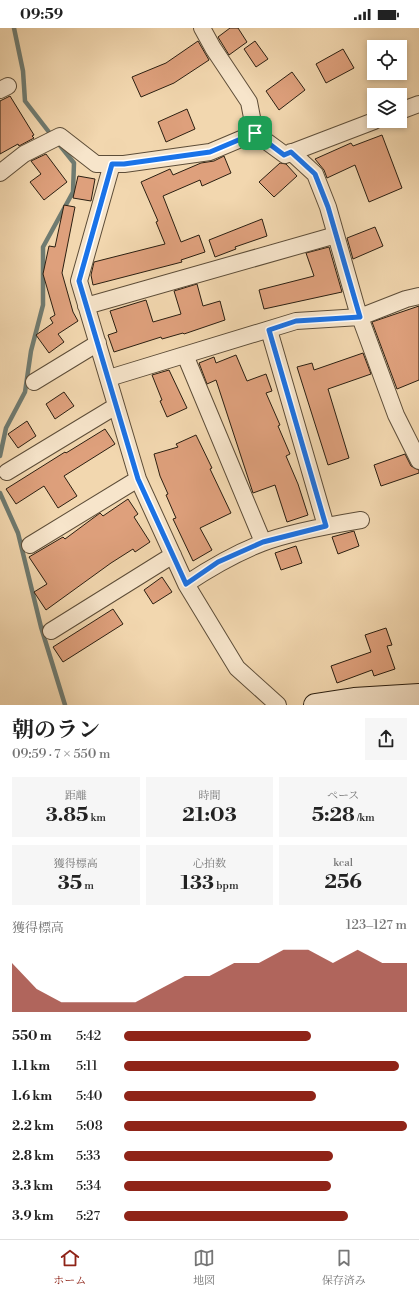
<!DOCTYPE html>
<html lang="ja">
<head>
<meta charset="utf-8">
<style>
	:root { --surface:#fff; --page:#f6f6f6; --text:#222; --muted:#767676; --line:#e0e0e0; --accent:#8f2418 }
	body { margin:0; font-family:"Libre Bodoni","Noto Serif JP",serif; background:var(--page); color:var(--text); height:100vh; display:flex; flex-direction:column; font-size:15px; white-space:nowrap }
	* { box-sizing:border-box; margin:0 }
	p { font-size:13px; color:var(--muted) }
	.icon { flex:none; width:22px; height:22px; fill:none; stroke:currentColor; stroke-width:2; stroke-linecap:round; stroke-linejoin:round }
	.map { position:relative; height:677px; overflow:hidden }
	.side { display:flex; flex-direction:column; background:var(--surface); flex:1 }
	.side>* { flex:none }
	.tools { position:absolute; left:367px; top:12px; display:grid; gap:8px }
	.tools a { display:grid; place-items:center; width:40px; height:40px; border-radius:0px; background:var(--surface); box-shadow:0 2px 6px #0003; font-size:20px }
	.pin { position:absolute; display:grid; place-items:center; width:34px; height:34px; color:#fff; margin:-17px; border-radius:8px; box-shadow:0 2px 6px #0006 }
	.round { display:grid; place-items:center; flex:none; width:42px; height:42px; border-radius:0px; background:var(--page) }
	.overview { display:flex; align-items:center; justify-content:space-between; height:68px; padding:0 12px }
	h1 { font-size:22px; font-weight:700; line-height:30px }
	.figures { display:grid; grid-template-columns:repeat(3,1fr); gap:6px; height:68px; padding:4px 12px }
	.figures div { display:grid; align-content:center; border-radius:0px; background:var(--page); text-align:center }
	.figures b { font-size:20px; font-weight:700 }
	.figures small { font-size:11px; font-weight:400 }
	.figures p { font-size:11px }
	.chart { height:112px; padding:8px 12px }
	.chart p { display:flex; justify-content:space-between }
	.chart svg { width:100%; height:72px; margin-top:4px; fill:var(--accent); opacity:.7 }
	ul { padding:0 12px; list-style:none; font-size:13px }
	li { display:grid; grid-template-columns:64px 48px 1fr; align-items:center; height:30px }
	li i { height:10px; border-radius:5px; background:var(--accent) }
	.status { display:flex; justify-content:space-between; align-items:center; height:28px; padding:0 20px; background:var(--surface); direction:ltr }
	.status svg { height:11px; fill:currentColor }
	.menu { display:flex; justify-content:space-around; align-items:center; height:56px; border-top:1px solid var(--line); background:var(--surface); font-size:11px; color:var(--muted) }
	.menu a { display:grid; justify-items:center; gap:2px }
	.menu .active { color:var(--accent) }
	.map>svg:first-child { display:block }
</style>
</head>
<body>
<div class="status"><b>09:59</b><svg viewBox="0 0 49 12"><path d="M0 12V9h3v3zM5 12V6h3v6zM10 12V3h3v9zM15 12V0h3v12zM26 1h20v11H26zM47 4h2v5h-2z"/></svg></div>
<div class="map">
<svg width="419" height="677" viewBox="0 0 419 677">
	<rect width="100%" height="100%" fill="#f2d7af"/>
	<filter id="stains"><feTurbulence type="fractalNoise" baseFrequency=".005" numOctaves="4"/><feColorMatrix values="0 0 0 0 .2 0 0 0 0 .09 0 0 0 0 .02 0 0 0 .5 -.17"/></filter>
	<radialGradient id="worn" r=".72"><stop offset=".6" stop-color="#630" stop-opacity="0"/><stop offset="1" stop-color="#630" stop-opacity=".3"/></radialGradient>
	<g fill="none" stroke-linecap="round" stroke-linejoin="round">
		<path stroke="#6f7b71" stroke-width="4.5" d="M14 0 23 43 25 73 52 108
			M0 428 6 400 25 364 31 323 43 277V219L73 164 74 135 58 115
			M0 465 18 505 41 599 65 677"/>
	</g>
	<path fill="#dea07c" stroke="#2b1f11" d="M230 0H238L247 14 229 27 218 9Z
		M198 13 209 32 174 55 141 69 132 49 166 35Z
		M255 13 268 31 256 39 244 21Z
		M343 21 354 40 326 55 316 36Z
		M292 44 305 62 279 82 266 63Z
		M10 68 34 107 32 108 34 110 19 118 18 116 0 126V73Z
		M187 81 195 101 166 114 158 94Z
		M382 107 402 160 369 174 355 137 327 150 324 142 315 131 351 115 353 118Z
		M46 126 67 154 44 172 30 154 41 146 31 133Z
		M224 128 231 145 202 158 200 152 163 168 181 214 199 207 205 224 181 232 182 234 93 257 91 247 94 234 165 216 156 194 158 193 141 154 170 141 173 147 201 135 214 133Z
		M280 135 286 136 297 148 274 169 259 154Z
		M78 148 95 151 91 173 73 170Z
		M64 177 75 179 62 245 73 284 78 293 58 306 64 314 49 325 36 307 53 295 50 290 55 287 43 246 49 218 55 219Z
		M262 191 267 208 235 219 236 221 215 229 209 212Z
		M375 199 383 218 353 231 347 210Z
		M329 219 342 264 264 281 259 262 314 248 306 225Z
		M197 256 203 278 220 273 225 292 184 306 183 305 162 311 161 309 114 324 108 307 117 304 110 283 146 272 153 294 181 286 174 263Z
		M419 278V352L397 361 372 294Z
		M363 325 371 346 328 361 349 430 328 437 297 339 312 335 314 342Z
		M236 327 247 353 266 346 272 363 266 365 280 397 278 398 290 426 286 428 298 456 308 487 287 494 275 457 253 465 216 352 207 356 199 335 214 329 216 335Z
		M169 342 187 380 167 389 160 373 162 372 152 347Z
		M64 364 74 378 55 391 46 376Z
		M27 393 36 408 18 420 8 406Z
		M105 401 115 416 64 448 77 468 58 480 44 458 16 476 6 461 65 424 66 425Z
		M196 407 212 440 210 441 231 485 200 500 212 522 193 533 173 491 176 490 166 467 168 466 160 448 154 426 178 419 176 416Z
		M405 426 411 438 419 442V445L381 458 374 437Z
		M128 471 138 486 134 489 150 514 135 524 133 521 111 535 46 582 34 564 47 556 29 529 63 509 65 511 100 485 103 488Z
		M354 503 359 518 338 526 332 509Z
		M296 518 302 535 281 542 275 525Z
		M162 549 172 564 153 576 144 562Z
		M113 581 123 596 63 634 53 619Z
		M386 600 392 617 387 618 395 641 374 648 372 642 337 655 331 638 371 624 365 607Z"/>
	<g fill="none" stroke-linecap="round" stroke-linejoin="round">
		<g stroke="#5d4d38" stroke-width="18">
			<path id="minor" d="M202 0 213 20 249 74 255 105 285 127 374 93
				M0 62 8 58
				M400 83 419 76
				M291 124 315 146 328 179 357 281 396 387 419 433
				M112 136 79 253 138 451 186 556 237 640 278 677
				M0 145 24 126 60 108 96 136H124L210 124 255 105
				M86 278 336 207
				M269 302 326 498
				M185 327 263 514
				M109 350 296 293 360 289 406 271 419 268
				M34 354 98 315
				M7 444 116 378
				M30 517 138 451
				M186 556C210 540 234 526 262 515 290 504 331 497 361 492
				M51 603 173 527"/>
		</g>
		<g stroke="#2b1f11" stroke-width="24">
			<path id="secondary" d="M315 677 354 671 419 667"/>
		</g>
		<use href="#minor" stroke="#f7e5cb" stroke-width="16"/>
		<use href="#secondary" stroke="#f7e5cb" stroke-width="22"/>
	</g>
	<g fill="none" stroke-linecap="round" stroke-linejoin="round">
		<g stroke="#fff" stroke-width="8">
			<path id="route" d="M255 105 284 127 291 124 315 146 328 179 360 289 296 293 269 302 326 498 263 514 218 534 186 556 138 451 79 253 112 136H124L210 124Z"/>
		</g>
		<use href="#route" stroke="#1a73e8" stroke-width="5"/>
	</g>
	<rect width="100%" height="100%" filter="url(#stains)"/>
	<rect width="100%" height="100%" fill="url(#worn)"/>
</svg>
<div class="tools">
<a><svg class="icon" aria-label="locate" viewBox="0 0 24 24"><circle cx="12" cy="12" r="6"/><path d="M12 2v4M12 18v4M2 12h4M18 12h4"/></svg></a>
<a><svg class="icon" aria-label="layers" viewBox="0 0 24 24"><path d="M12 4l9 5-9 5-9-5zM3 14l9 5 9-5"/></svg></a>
</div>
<div class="pin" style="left:255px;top:105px;background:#1e9e55"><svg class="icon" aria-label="arrive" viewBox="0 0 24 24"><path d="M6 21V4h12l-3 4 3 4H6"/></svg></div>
</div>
<section class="side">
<div class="overview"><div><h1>朝のラン</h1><p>09:59 · 7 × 550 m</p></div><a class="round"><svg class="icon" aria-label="share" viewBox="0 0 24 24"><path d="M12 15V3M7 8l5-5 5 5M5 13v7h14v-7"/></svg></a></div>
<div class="figures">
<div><p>距離</p><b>3.85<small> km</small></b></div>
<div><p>時間</p><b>21:03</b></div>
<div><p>ペース</p><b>5:28<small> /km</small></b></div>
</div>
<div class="figures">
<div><p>獲得標高</p><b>35<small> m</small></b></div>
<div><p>心拍数</p><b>133<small> bpm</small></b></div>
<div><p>kcal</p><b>256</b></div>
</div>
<div class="chart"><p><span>獲得標高</span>123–127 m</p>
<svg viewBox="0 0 160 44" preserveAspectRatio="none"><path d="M0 44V14L10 30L20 38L30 38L40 38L50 38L60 30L70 22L80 22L90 14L100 14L110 6L120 6L130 14L140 6L150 14L160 14V44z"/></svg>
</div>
<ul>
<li><b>550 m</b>5:42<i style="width:66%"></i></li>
<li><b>1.1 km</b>5:11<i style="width:97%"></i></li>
<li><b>1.6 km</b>5:40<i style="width:68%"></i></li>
<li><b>2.2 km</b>5:08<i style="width:100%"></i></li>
<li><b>2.8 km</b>5:33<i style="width:74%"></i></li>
<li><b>3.3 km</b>5:34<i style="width:73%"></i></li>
<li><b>3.9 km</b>5:27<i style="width:79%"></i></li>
</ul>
</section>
<nav class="menu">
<a class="active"><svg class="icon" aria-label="home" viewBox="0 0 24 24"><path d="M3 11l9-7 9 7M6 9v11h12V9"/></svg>ホーム</a>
<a><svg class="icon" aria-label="map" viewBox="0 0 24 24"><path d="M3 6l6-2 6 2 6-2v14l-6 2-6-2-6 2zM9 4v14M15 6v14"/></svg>地図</a>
<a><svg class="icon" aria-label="saved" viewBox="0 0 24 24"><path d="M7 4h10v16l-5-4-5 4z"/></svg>保存済み</a>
</nav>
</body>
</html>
